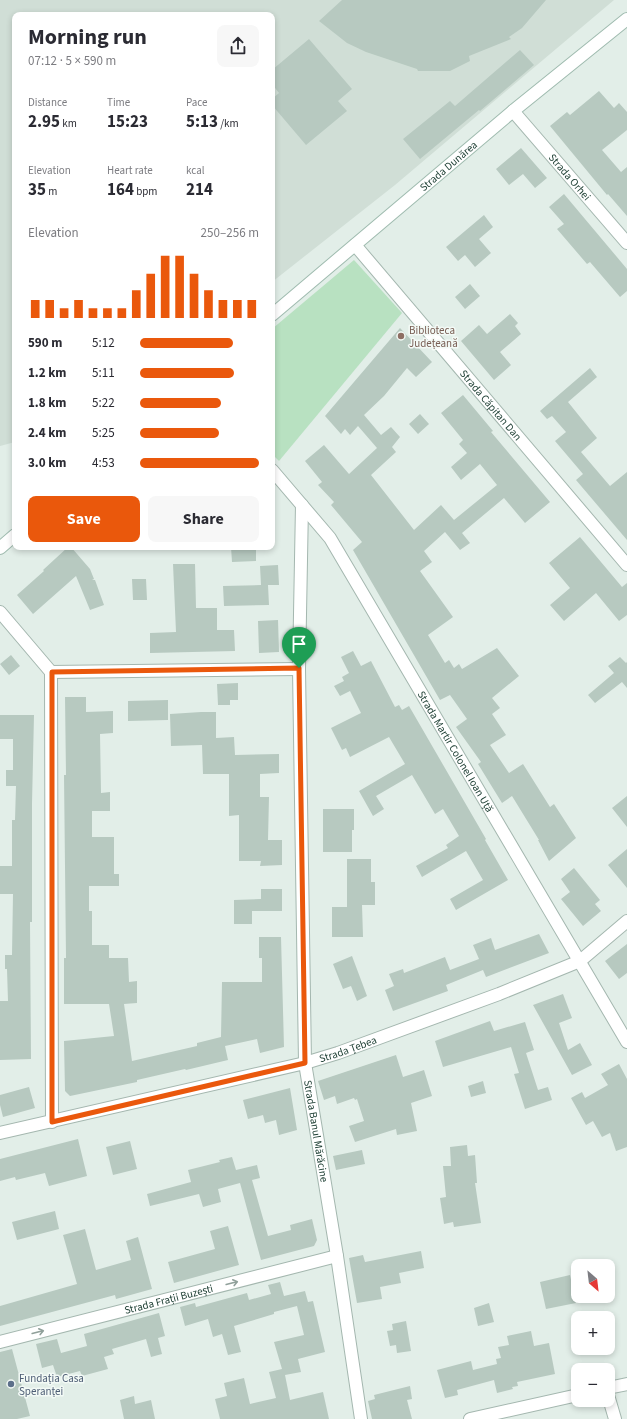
<!DOCTYPE html>
<html lang="en">
<head>
<meta charset="utf-8">
<style>
	:root { --surface:#fff; --page:#f7f7f7; --text:#2b2b33; --muted:#7c7c81; --accent:#ea580c }
	body { margin:0; font-family:"Source Sans 3",sans-serif; background:var(--page); color:var(--text); height:100vh; display:flex; flex-direction:column; font-size:15px; white-space:nowrap }
	* { box-sizing:border-box; margin:0 }
	p { font-size:13px; color:var(--muted) }
	.icon { flex:none; width:22px; height:22px; fill:none; stroke:currentColor; stroke-width:2; stroke-linecap:round; stroke-linejoin:round }
	.map { position:relative; flex:1; overflow:hidden }
	.details { position:absolute; left:12px; top:12px; width:263px; height:538px; display:flex; flex-direction:column; background:var(--surface); border-radius:8px; box-shadow:0 2px 6px #0003 }
	.details>* { flex:none }
	.needle { width:26px; rotate:152deg }
	.buttons { position:absolute; left:571px; top:1259px; display:grid; gap:8px }
	.buttons a { display:grid; place-items:center; width:44px; height:44px; border-radius:8px; background:var(--surface); box-shadow:0 2px 6px #0003; font-size:20px }
	.pin { position:absolute; display:grid; place-items:center; width:34px; height:34px; color:#fff; margin:-41px -17px; border-radius:50% 50% 50% 0; rotate:-45deg; box-shadow:0 0 4px #0007 }
	.pin .icon { rotate:45deg }
	.round { display:grid; place-items:center; flex:none; width:42px; height:42px; border-radius:8px; background:var(--page) }
	.overview { display:flex; align-items:center; justify-content:space-between; height:68px; padding:0 16px }
	h1 { font-size:22px; font-weight:700; line-height:30px }
	.stats { display:grid; grid-template-columns:repeat(3,1fr); gap:6px; height:68px; padding:4px 16px }
	.stats div { display:grid; align-content:center }
	.stats b { font-size:17px; font-weight:700 }
	.stats small { font-size:11px; font-weight:400 }
	.stats p { font-size:11px }
	.chart { height:112px; padding:8px 16px }
	.chart p { display:flex; justify-content:space-between }
	.chart svg { width:100%; height:72px; margin-top:4px; stroke:var(--accent); stroke-width:6 }
	.cta { display:flex; gap:8px; margin-top:auto; padding:8px 16px }
	.cta a { flex:1; height:46px; border-radius:8px; background:var(--accent); color:#fff; font-size:16px; font-weight:700; line-height:46px; text-align:center }
	.cta a+a { background:var(--page); color:var(--text) }
	ul { padding:0 16px; list-style:none; font-size:13px }
	li { display:grid; grid-template-columns:64px 48px 1fr; align-items:center; height:30px }
	li i { height:10px; border-radius:5px; background:var(--accent) }
	.map>svg:first-child { display:block }
</style>
</head>
<body>
<div class="map">
<svg width="627" height="1419" viewBox="0 0 627 1419">
	<rect width="100%" height="100%" fill="#e2eee8"/>
	<path fill="#d0ded6" d="M0 0H614L395 185 272 282V15H15V442L0 446Z"/>
	<path fill="#b8e1c1" d="M354 260 402 313 279 461 272 454V329Z"/>
	<path fill="#b7c9c0" d="M342 0H546L522 28 509 37 511 39 469 56 470 61 450 71H418L417 69 366 52 347 43 319 21Z
		M309 39 352 89 338 101 347 111 306 145 272 105V99L279 93 272 84V70Z
		M520 50 534 65 480 111 479 110 420 159 403 139 450 101 455 106Z
		M599 91 614 108 619 103 627 112V130L602 150 621 172 627 167V216L608 194 607 195 550 126 567 112 570 115Z
		M521 148 547 178 535 188 523 174 509 185 496 169Z
		M564 194 627 269V291L620 297 590 262 587 264 557 229 564 224 549 207Z
		M484 215 493 227 479 239 491 253 475 267 465 255 458 261 446 247Z
		M470 284 480 296 465 309 455 297Z
		M510 314 518 323 515 326 521 334 500 352 511 365 494 380 461 341 479 325 487 334Z
		M400 328 432 362 416 377 407 368 384 396 364 415 381 435 391 427 400 437 392 447 396 452 371 475 414 530 441 505 454 520 497 485 480 464 461 480 451 467 467 453 459 444 463 440 441 413 463 395 493 431 491 432 550 502 525 523 504 498 462 533 470 543 460 550 445 532 424 551 432 562 420 571 453 617 428 635 445 663 449 660 454 668 459 664 462 669 497 648 519 676 492 698 500 708 492 714 506 735 490 745 509 773 523 764 550 807 554 804 576 838 549 861 538 840H539L512 796 502 803 478 764 481 762 456 727 467 719 450 695 440 700 353 550 362 542 331 505 334 502 318 485 322 482 305 461 324 445 349 474 377 448 358 426 350 435 345 429 341 434 325 416Z
		M590 368 597 377 568 402 597 438 581 452 610 486 627 472V540L576 480 583 474 555 441 566 432 552 416 547 419 540 411Z
		M420 414 429 424 418 434 409 424Z
		M580 537 622 587 627 583V615L619 621 596 593 564 621 550 605 570 588 549 563Z
		M68 547H71L90 569 94 579 92 580H95L104 605 90 610 76 576 33 614 17 595 44 571 43 570Z
		M231 547H256V561L232 562Z
		M173 564H195L196 608H217V630H234L235 651 150 653V633L176 632Z
		M278 565 279 585H268L269 605 224 606 223 586 261 585 260 566Z
		M132 579H146L147 600H133Z
		M278 620 279 652 259 653 258 621Z
		M353 651 361 666 371 661 395 707 399 705 402 710 409 706 486 839 485 840 508 880 456 910 450 899 483 880 466 851 422 877 416 866 448 848 446 845 459 836 443 809 435 814 412 775 376 796 384 809 373 816 359 791 405 764 389 737 350 757 346 748 342 750 331 728 361 713 350 691 340 696 334 686 344 681 342 677 349 673 341 657Z
		M11 655 20 666 9 675 0 664Z
		M620 657 626 663 627 662V688L622 682 595 703 588 695 614 673 608 666Z
		M238 683V700H230V705H218L217 684Z
		M65 697H86V712L113 711V733L100 734 101 793 110 792V811H92V837H114V874H119V886H89V911H92V945H109V958H128L129 982 137 981V1003L124 1004 132 1061 197 1046V1043L221 1037 222 982H262V958H259V937H281L284 1047 260 1053 257 1039 225 1046 228 1060 186 1070 185 1069 137 1080V1082L70 1096 65 1091 64 1041 114 1036 109 1004H64V958H66L64 775H66Z
		M168 700V720L128 721V701Z
		M201 712H216V738L234 737 235 755 279 754V773L260 774V797H269L268 840H282V865L260 866 261 861H239V815L229 816V774H203L202 745 171 746 170 714Z
		M0 715H34L32 804V922H30L31 1059 0 1060V1001H8L7 969H5V955H12L13 894H0V866H12V820H15L16 786H6V770H13V739H0Z
		M627 796V827L612 808Z
		M323 809H354V830H352V852H323Z
		M627 849V888L608 865Z
		M347 859H371V882H375V905H362L363 937H332V907H347Z
		M574 868 600 900 595 904 601 911 583 926 561 899 570 892 561 879Z
		M261 889H282V911H252V924H234V900L261 899Z
		M539 934 549 953 486 977 483 970 446 985 448 991 393 1011 385 990 394 986 389 974 403 969 404 973 445 957 450 970 479 959 473 945 491 938 495 950Z
		M627 944V973L619 979 605 961Z
		M352 956 367 996 357 1001 351 986 343 989 333 964Z
		M563 994 572 1018 559 1023 568 1050 580 1043 592 1065 572 1075 533 1005Z
		M490 1021 494 1031 525 1022 534 1050 526 1053 538 1090 548 1087 552 1100 525 1109 514 1074 519 1073 511 1047 443 1067 435 1041Z
		M396 1055 403 1077 424 1070 432 1096 411 1103 417 1131 397 1135 396 1129 355 1142 349 1126 364 1121 357 1099 355 1100 354 1098 337 1104 335 1096 324 1100 318 1081Z
		M619 1064 627 1079V1147L616 1151 610 1133 602 1137 593 1121 586 1125 571 1098 582 1092 585 1098 608 1085 601 1074Z
		M483 1081 486 1093 471 1097 468 1086Z
		M29 1087 35 1108 3 1117 0 1105V1095Z
		M290 1088 297 1130 279 1135 276 1120 265 1123 263 1115 248 1119 243 1100Z
		M78 1139 87 1176 49 1186 45 1173 16 1180 15 1177 0 1181V1159Z
		M130 1141 137 1169 113 1175 106 1147Z
		M467 1145 468 1156 475 1155 477 1183H475L481 1223 454 1227 453 1222 444 1224 440 1198 446 1197 443 1166H451L450 1147Z
		M362 1150 365 1164 336 1170 333 1156Z
		M232 1157 236 1170 257 1165 260 1178 252 1180 268 1236 291 1230 290 1225 312 1219 317 1240 314 1246 261 1260 240 1183 218 1189 221 1202 203 1207 199 1194 150 1206 147 1194 191 1182 188 1170 220 1162 219 1160Z
		M55 1211 59 1229 17 1240 12 1222Z
		M228 1226 239 1265 174 1283 168 1262 215 1249 210 1231Z
		M85 1229 96 1270 131 1260 126 1241 138 1237 152 1289 116 1299 115 1295 0 1326V1306L77 1284 63 1235Z
		M421 1251 424 1268 399 1273 401 1283 380 1287 382 1299 357 1303 349 1258 363 1255 365 1262Z
		M570 1275 576 1303 546 1309 540 1282Z
		M280 1282 284 1296 305 1291 308 1302 313 1301 325 1352 298 1359 301 1372 285 1375 290 1400 323 1392 329 1419H220L215 1399 227 1396 224 1383 244 1378 250 1404 276 1398 269 1372 282 1369 274 1342 304 1335 297 1306 274 1312V1314L234 1326 241 1352 228 1355 222 1334 213 1337 208 1319 185 1326 180 1307 195 1303 196 1307 247 1293 249 1300 271 1294 268 1285Z
		M489 1303 494 1322 478 1326 474 1308Z
		M159 1313 165 1336 158 1338 162 1354 151 1357 146 1339 112 1349 114 1354 104 1357 108 1369 82 1376 80 1371 57 1377 53 1365 42 1368 36 1344 57 1339 61 1353 87 1346 84 1334Z
		M406 1321 411 1351 397 1353 396 1345 390 1346 387 1331 393 1330 392 1324Z
		M531 1331 534 1346 549 1343 555 1374 517 1382 518 1386 512 1387 513 1389 497 1393 494 1380 457 1390 458 1395 445 1398 437 1370 471 1361 473 1370 497 1364 496 1359 501 1358 498 1347 509 1345 507 1336Z
		M12 1349 30 1416 17 1419H0V1352Z
		M410 1386 412 1399 407 1400 412 1419H372L368 1401 375 1399 374 1395Z
		M134 1396 135 1404 151 1400 155 1419H124L120 1400Z"/>
	<g fill="none" stroke-linecap="round" stroke-linejoin="round">
		<g stroke="#a4b7af" stroke-width="14">
			<g id="street">
				<path id="s1" d="M513 111 627 243"/>
				<path id="s2" d="M355 245 627 565"/>
				<path id="s3" d="M272 470 330 538 627 1042"/>
				<path id="s4" d="M302 505 299 669 305 1063 337 1256 361 1419"/>
				<path d="M0 612 51 672 299 669"/>
				<path d="M51 672 52 1122"/>
				<path id="s5" d="M0 1133 305 1063 338 1053 499 994 580 961 627 921"/>
				<path id="s6" d="M0 1342 337 1256"/>
				<path d="M608 1388 627 1384"/>
				<path d="M608 1395 615 1419"/>
				<path d="M470 1419 578 1395"/>
			</g>
		</g>
		<g stroke="#9fbbaf" stroke-width="14">
			<g id="secondary">
				<path id="s7" d="M272 315 513 111 627 19"/>
				<path d="M0 548 15 535"/>
			</g>
		</g>
		<use href="#street" stroke="#fff" stroke-width="12"/>
		<use href="#secondary" stroke="#fff" stroke-width="12"/>
	</g>
	<defs><path id="oneway-shaft" d="M-6 0H5M1.5-3L5.5 0L1.5 3" fill="none" stroke-width="1.6" stroke-linecap="round" stroke-linejoin="round"/></defs>
	<g stroke="#90a09a">
		<use href="#oneway-shaft" transform="translate(232 1283) rotate(-14)"/>
		<use href="#oneway-shaft" transform="translate(38 1332) rotate(-14)"/>
	</g>
	<g fill="none" stroke-linecap="round" stroke-linejoin="round">
		<g stroke="#fff" stroke-width="8">
			<path id="route" d="M299 668 305 1063 52 1122V672Z"/>
		</g>
		<use href="#route" stroke="#ea580c" stroke-width="5"/>
	</g>
	<circle fill="#8d6e63" stroke="#f3faf6" stroke-width="1.5" cx="401" cy="336" r="4"/>
	<circle fill="#5c6f8a" stroke="#f3faf6" stroke-width="1.5" cx="11" cy="1384" r="4"/>
	<g text-anchor="middle" stroke-width="3" stroke-linejoin="round" paint-order="stroke">
		<g font-size="11" fill="#204136" stroke="#f3faf6">
			<text dy="4" stroke="none"><textPath href="#s7" startOffset="231">Strada Dunărea</textPath></text>
			<text dy="4" stroke="none"><textPath href="#s1" startOffset="87">Strada Orhei</textPath></text>
			<text dy="4" stroke="none"><textPath href="#s2" startOffset="210">Strada Căpitan Dan</textPath></text>
			<text dy="4" stroke="none"><textPath href="#s3" startOffset="337">Strada Martir Colonel Ioan Uță</textPath></text>
			<text dy="4" stroke="none"><textPath href="#s5" startOffset="358">Strada Țebea</textPath></text>
			<text dy="4" stroke="none"><textPath href="#s4" startOffset="627">Strada Banul Mărăcine</textPath></text>
			<text dy="4" stroke="none"><textPath href="#s6" startOffset="174">Strada Frații Buzești</textPath></text>
		</g>
		<g font-size="11" fill="#785e54" stroke="#f3faf6" text-anchor="start">
			<text x="409" y="334">Biblioteca<tspan x="409" dy="13">Județeană</tspan></text>
		</g>
		<g font-size="11" fill="#4e5e75" stroke="#f3faf6" text-anchor="start">
			<text x="19" y="1382">Fundația Casa<tspan x="19" dy="13">Speranței</tspan></text>
		</g>
	</g>
</svg>
<div class="buttons">
<a><svg class="needle" viewBox="-14 -14 28 28"><path d="M0-13l5 13h-10z" fill="#e53935"/><path d="M0 13l5-13h-10z" fill="#7c7c81"/></svg></a>
<a>+</a>
<a>−</a>
</div>
<div class="pin" style="left:299px;top:668px;background:#1e9e55"><svg class="icon" aria-label="arrive" viewBox="0 0 24 24"><path d="M6 21V4h12l-3 4 3 4H6"/></svg></div>
<section class="details">
<div class="overview"><div><h1>Morning run</h1><p>07:12 · 5 × 590 m</p></div><a class="round"><svg class="icon" aria-label="share" viewBox="0 0 24 24"><path d="M12 15V3M7 8l5-5 5 5M5 13v7h14v-7"/></svg></a></div>
<div class="stats">
<div><p>Distance</p><b>2.95<small> km</small></b></div>
<div><p>Time</p><b>15:23</b></div>
<div><p>Pace</p><b>5:13<small> /km</small></b></div>
</div>
<div class="stats">
<div><p>Elevation</p><b>35<small> m</small></b></div>
<div><p>Heart rate</p><b>164<small> bpm</small></b></div>
<div><p>kcal</p><b>214</b></div>
</div>
<div class="chart"><p><span>Elevation</span>250–256 m</p>
<svg viewBox="0 0 160 44" preserveAspectRatio="none"><path d="M5 44V33M15 44V33M25 44V38M35 44V33M45 44V38M55 44V38M65 44V38M75 44V27M85 44V17M95 44V6M105 44V6M115 44V17M125 44V27M135 44V33M145 44V33M155 44V33"/></svg>
</div>
<ul>
<li><b>590 m</b>5:12<i style="width:78%"></i></li>
<li><b>1.2 km</b>5:11<i style="width:79%"></i></li>
<li><b>1.8 km</b>5:22<i style="width:68%"></i></li>
<li><b>2.4 km</b>5:25<i style="width:66%"></i></li>
<li><b>3.0 km</b>4:53<i style="width:100%"></i></li>
</ul>
<div class="cta"><a>Save</a><a>Share</a></div>
</section>
</div>
</body>
</html>
